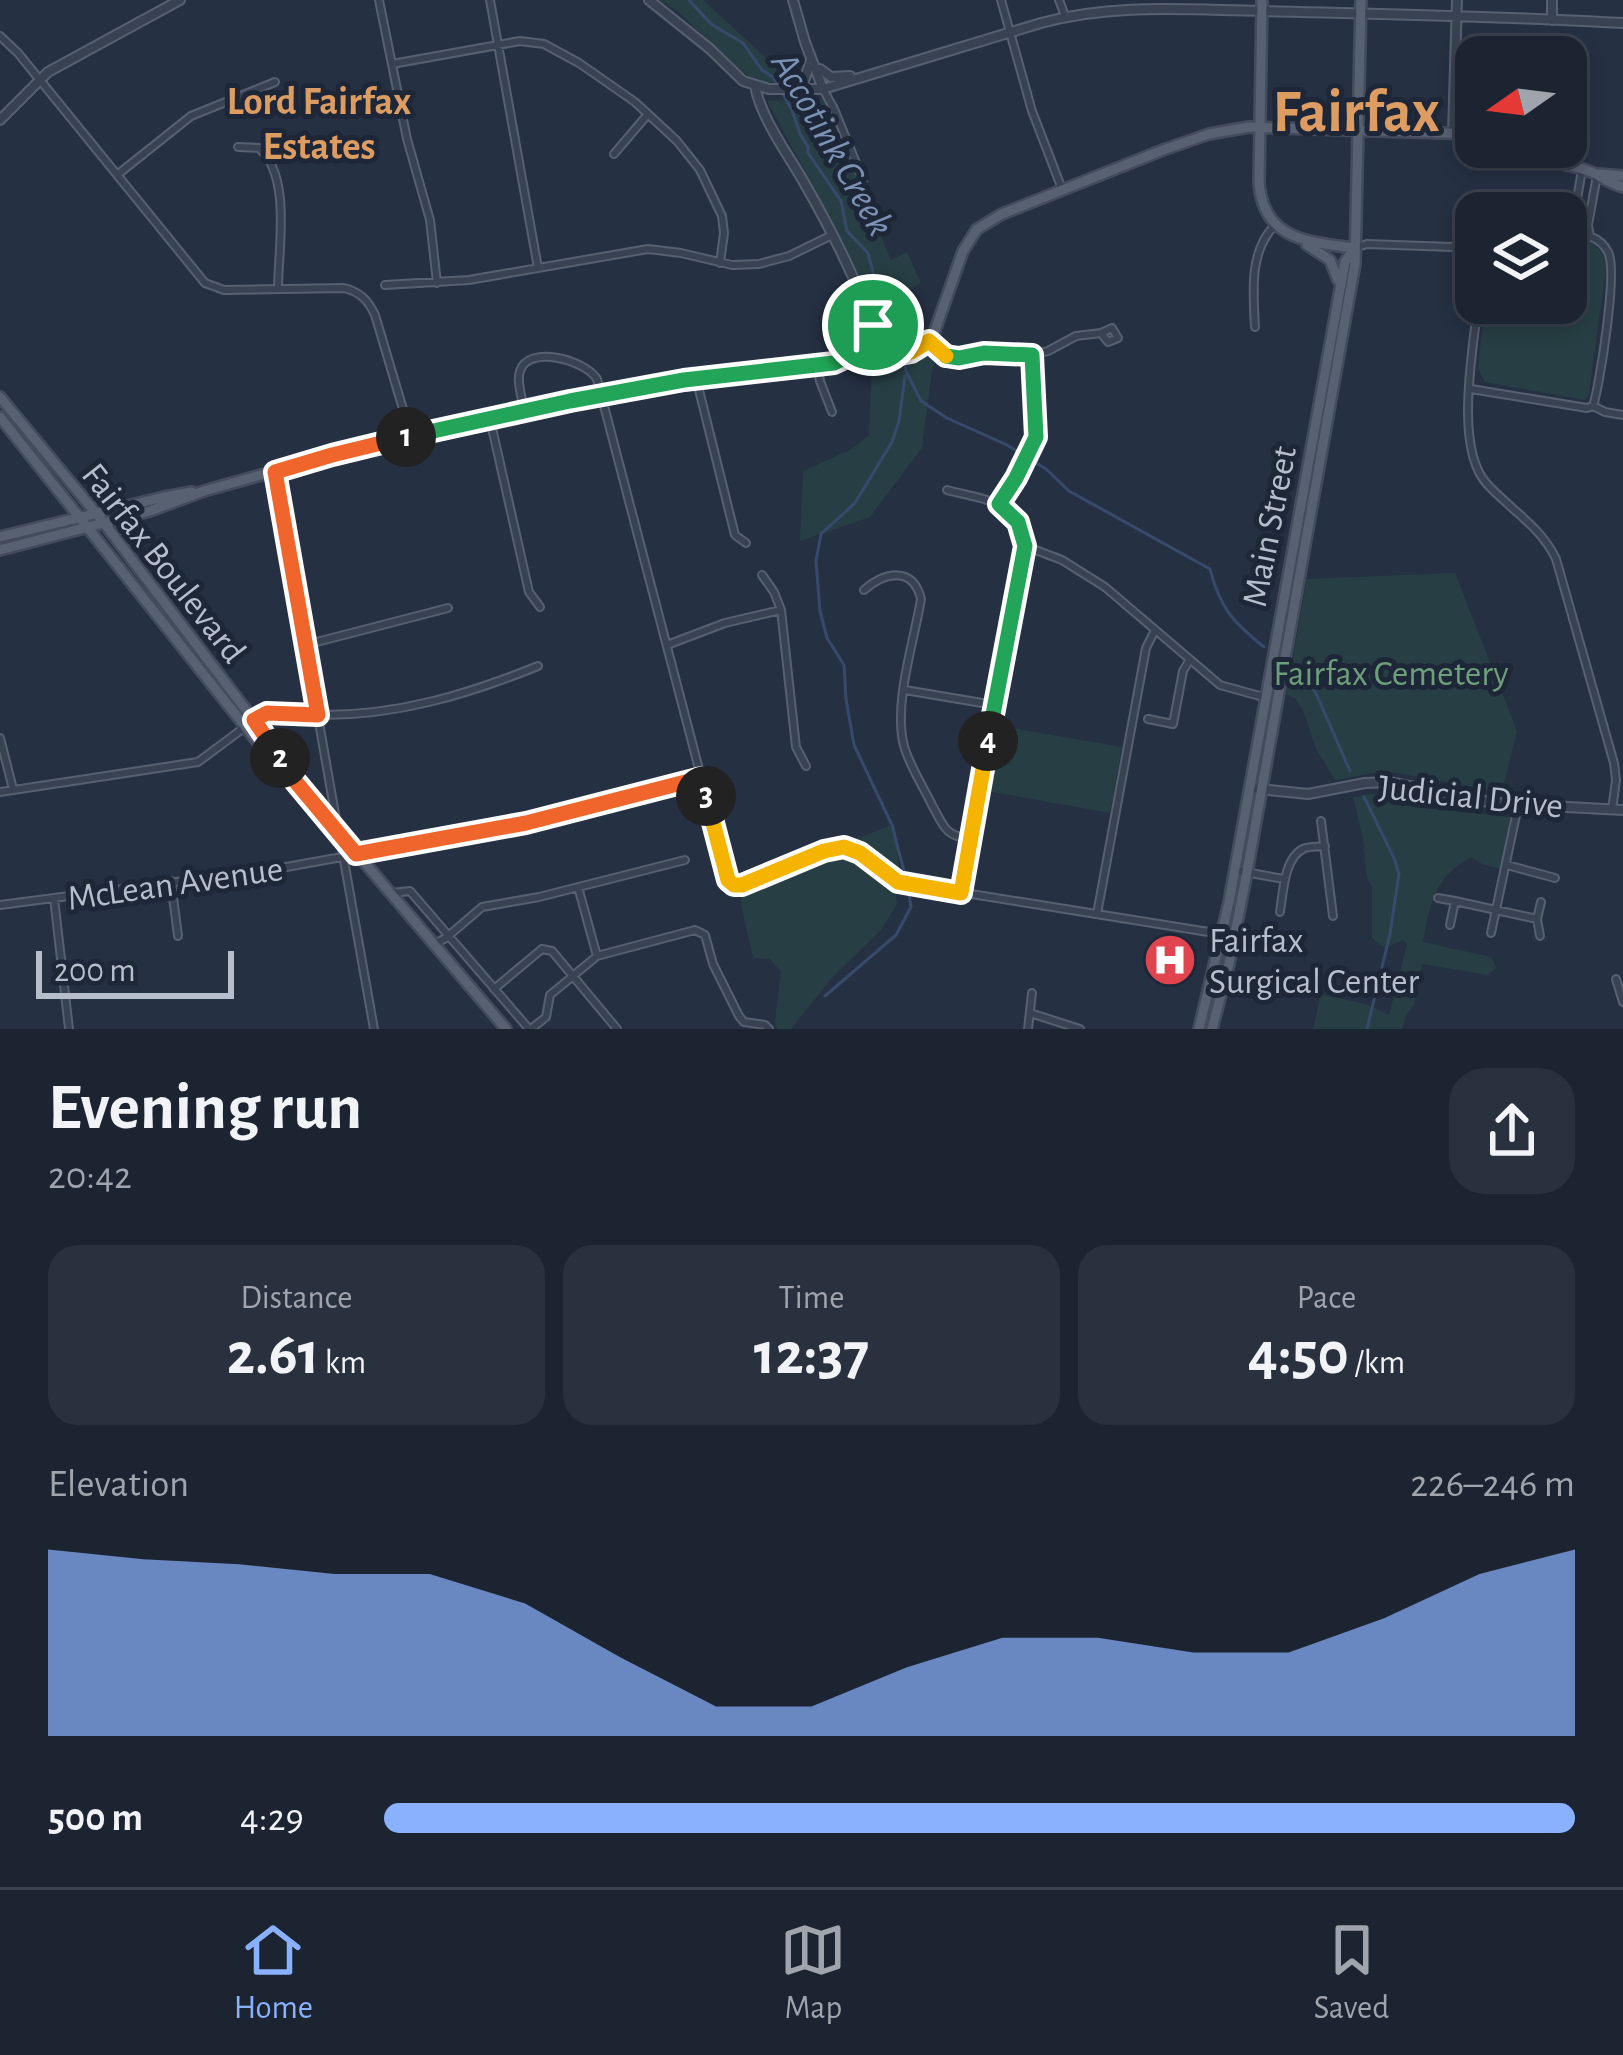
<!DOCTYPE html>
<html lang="en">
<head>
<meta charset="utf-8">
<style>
	:root { --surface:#1c2432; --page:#29303e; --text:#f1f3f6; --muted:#a0a4ac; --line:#3a414d; --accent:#8ab1fe }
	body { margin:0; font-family:"Alegreya Sans",sans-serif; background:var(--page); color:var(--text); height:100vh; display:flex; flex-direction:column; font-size:45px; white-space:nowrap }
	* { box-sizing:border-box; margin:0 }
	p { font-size:39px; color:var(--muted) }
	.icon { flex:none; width:66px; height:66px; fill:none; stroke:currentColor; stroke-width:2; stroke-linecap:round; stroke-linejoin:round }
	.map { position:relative; height:1029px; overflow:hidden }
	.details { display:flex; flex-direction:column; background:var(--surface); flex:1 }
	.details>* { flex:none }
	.needle { width:78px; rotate:256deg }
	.tools { position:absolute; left:1455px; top:36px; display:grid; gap:24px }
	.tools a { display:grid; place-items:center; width:132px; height:132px; border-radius:24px; background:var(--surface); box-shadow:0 6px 18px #0003,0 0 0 3px var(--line); font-size:60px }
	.scale { position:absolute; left:36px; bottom:30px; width:198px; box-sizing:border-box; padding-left:12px; border:6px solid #b6becc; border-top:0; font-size:33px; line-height:42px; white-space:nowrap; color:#b6becc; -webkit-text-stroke:9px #1e2738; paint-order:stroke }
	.pin { position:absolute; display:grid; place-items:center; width:102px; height:102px; color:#fff; margin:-51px; border:6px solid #fff; border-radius:50%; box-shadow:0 3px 12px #0007 }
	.km { position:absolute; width:60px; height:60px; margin:-30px; border-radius:50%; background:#222; color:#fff; font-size:33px; line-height:60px; text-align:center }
	.round { display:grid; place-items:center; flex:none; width:126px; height:126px; border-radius:36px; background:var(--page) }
	.headline { display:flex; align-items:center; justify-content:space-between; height:204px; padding:0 48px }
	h1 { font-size:66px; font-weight:700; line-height:90px }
	.figures { display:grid; grid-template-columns:repeat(3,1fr); gap:18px; height:204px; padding:12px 48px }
	.figures div { display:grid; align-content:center; border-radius:30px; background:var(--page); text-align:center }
	.figures b { font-size:60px; font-weight:700 }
	.figures small { font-size:33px; font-weight:400 }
	.figures p { font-size:33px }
	.chart { height:336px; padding:24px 48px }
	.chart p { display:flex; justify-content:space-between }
	.chart svg { width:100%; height:216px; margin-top:12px; fill:var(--accent); opacity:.7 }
	ul { padding:0 48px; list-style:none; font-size:39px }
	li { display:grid; grid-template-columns:192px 144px 1fr; align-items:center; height:90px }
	li i { height:30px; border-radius:15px; background:var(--accent) }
	.menu { display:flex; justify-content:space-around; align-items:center; height:168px; border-top:3px solid var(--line); background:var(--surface); font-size:33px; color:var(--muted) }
	.menu a { display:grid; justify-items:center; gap:6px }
	.menu .selected { color:var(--accent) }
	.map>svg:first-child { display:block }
</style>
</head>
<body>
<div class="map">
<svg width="1623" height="1029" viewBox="0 0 1623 1029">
	<rect width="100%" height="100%" fill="#253043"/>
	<path fill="#273f44" d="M660 0H703L775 66 781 83 753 81 677 11Z
		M824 98 891 260 907 252 921 283 892 299 915 347 891 350 886 346 843 241 767 101Z
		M1566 237C1586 236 1596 244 1607 260L1589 394 1585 400 1485 382 1478 368 1485 303H1566Z
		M927 354 937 359 932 369 922 448 870 517 800 541 803 471 850 450 869 435 872 366 912 363Z
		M1455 573 1517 731 1502 792 1385 771 1335 780 1316 749 1303 710 1295 698 1286 695 1307 579Z
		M1000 726 1122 747 1110 813 988 791Z
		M1370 794 1389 796 1397 805 1510 817 1500 869 1482 864 1471 857C1434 877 1430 904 1423 942L1491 957 1497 968 1487 975 1422 964 1414 1005 1406 1015 1402 1029H1313L1321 994 1365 1004 1389 1015 1407 944 1403 940 1385 948 1372 938V886L1367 878 1363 839 1353 797Z
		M894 824 895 826 900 878 864 850 844 844Z
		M843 851 861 858 894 884 897 904 881 930 831 979 791 1029H777L775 1020 781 972 770 959 753 958 741 904C742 895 741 893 749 887 761 876 826 853 843 851Z"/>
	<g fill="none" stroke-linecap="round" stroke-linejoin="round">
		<path stroke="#384a6b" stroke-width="3" d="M689 0 711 24 743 43 762 70 773 77 792 110 800 134 808 147V153L841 201 847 231 868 253 879 295 899 317 906 371 921 401 947 418 1007 445 1046 469 1069 491 1210 569C1220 608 1233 622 1264 647
			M905 376 899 421 892 442 855 503 821 534 816 561 820 611 827 638 844 665 846 699 854 745 892 825 906 879
			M1292 667 1315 691 1350 771
			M1364 797 1394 858 1399 874 1390 934 1367 1029
			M825 996 896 935 911 907 908 888"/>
		<g stroke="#576070" stroke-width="10">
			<path id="minor" d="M379 0 407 139 430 220 437 283
				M490 0 538 268
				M1001 0 1032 111 1062 189
				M1059 0 1065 16
				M0 36 18 53 205 283 224 290 344 288C360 292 368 300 375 315L411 436
				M392 64 520 41 544 44 579 63 635 102 677 141 700 170 722 216 724 233 720 263
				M823 89 834 109 863 180
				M238 147 259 148C292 177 278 249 278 289
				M614 154 648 114
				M117 175 191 116 275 82
				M1567 229 1573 222 1582 170
				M1566 231C1582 233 1600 236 1608 252 1618 269 1600 384 1593 406
				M1590 236 1588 225 1597 175
				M1463 246 1476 254
				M1354 248 1367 244 1452 247 1476 242
				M385 285 469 280 648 249 681 253 732 265 759 264 789 256 832 235
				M1478 303C1473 350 1454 448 1487 484 1510 509 1542 528 1556 559L1614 763 1616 780 1612 810
				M1255 327C1253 291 1249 250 1276 224
				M929 341 939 353 955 358 984 354 1032 355 1048 351 1076 336 1101 333 1108 342 1118 338 1112 328 1101 333
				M817 365 820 381 832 412
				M696 378 735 535 746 543
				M1471 389 1587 408 1593 406 1605 412 1623 415
				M524 411C523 400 516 382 520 371 528 345 584 359 597 379L728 880 732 885H742C766 874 830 840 854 850 873 857 883 876 903 883L1221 934
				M490 419 529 592 540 607
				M275 472 337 825
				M947 490C984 500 1012 498 1025 541L961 893
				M999 504C1013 484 1031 459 1036 435 1042 411 1034 380 1032 356
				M1025 546 1062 560 1105 587 1220 685 1267 698
				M762 575 774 592 781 610 796 747 806 766
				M864 590C885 572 913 566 921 599 914 642 893 704 904 746 910 767 923 786 932 805 944 826 944 836 971 839
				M305 645 448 608
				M667 645 725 623 781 610
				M905 690 994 705
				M1148 719 1173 724 1183 671 1189 661
				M254 720C272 708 297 715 318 715 396 716 466 695 538 666
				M0 738 13 789
				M0 792 198 762 245 727
				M1321 821 1333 916
				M340 838 374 1029
				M1507 865 1555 878
				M1234 870 1284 879
				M171 881 178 936
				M578 887 597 956
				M392 893 410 891 529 1029
				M54 898 69 1029
				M1438 898 1455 901
				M0 905 275 869 498 829 701 778
				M1280 912C1283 893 1284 856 1305 848 1306 847 1323 846 1325 846
				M1097 914 1146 648 1155 630
				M1537 919 1541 902
				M1450 925 1455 901 1537 919 1540 936
				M1491 933 1518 806
				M434 944 446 938 482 907 539 897 685 860
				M1616 979 1623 1002
				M494 989 542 949 552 951 617 1029
				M1030 1013 1080 1029
				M531 1029 546 1017 550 995 597 956 695 930 705 935 713 964 739 1016 744 1022 765 1025 769 1029
				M1028 1029 1032 993"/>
		</g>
		<g stroke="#576070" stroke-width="12">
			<path id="tertiary" d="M649 0 710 49 743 81 769 89H823L1041 23C1114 3 1188 10 1262 11 1382 14 1503 16 1623 23
				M793 0 805 42 823 89
				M1552 20V0
				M820 69 831 77 850 76
				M755 86C762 121 789 155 806 186 837 240 865 297 884 357
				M801 90 811 60
				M0 120 48 72 180 0
				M1453 133 1457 0
				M1249 788 1308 794 1365 783 1389 782 1494 803 1623 810"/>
		</g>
		<g stroke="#434b5c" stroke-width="14">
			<path id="primary" d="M1262 0 1259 182C1263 240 1308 242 1354 248
				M1518 147C1546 167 1570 161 1596 174 1606 180 1611 184 1623 187
				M1599 174 1623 176
				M1307 245 1330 260 1338 280
				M846 359C863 352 875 344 873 325
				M0 397 104 523 278 752 280 763
				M0 417 270 758 280 763 506 1029
				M0 537 164 497 192 492
				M0 550 150 511 204 491 332 455 570 401 684 380 911 353 925 346 933 336 963 251 977 229 1002 214 1163 150 1209 134 1249 127 1476 134
				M1199 1029 1229 902 1345 262 1354 248
				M1212 1029 1229 964 1247 872 1355 264 1361 0"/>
		</g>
		<use href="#minor" stroke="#394252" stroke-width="6"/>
		<use href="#tertiary" stroke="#394252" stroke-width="8"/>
		<use href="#primary" stroke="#576172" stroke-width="9"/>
	</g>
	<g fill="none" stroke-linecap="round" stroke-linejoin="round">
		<g stroke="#fff" stroke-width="24">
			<path id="split-1" d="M406 437 570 401 684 380 834 363 866 348 873 338V325"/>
		</g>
		<g stroke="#fff" stroke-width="24">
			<path id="split-2" d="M280 758 254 720 267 713 318 715 275 472 332 455 406 437"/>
		</g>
		<g stroke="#fff" stroke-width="24">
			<path id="split-3" d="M280 758V763L356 854 526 823 701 778 706 796"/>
		</g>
		<g stroke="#fff" stroke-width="24">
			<path id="split-4" d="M706 796 728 880 734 885H742L824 851 844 847 860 853 898 882 961 893 988 741"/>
		</g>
		<g stroke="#fff" stroke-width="24">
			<path id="split-5" d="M946 356 959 358 984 353 1032 355 1036 437 1016 478 999 504 1018 522 1025 546 988 741"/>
		</g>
		<g stroke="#fff" stroke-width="24">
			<path id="split-6" d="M873 325 884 357 911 352 929 341 946 356"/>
		</g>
		<use href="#split-1" stroke="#22a559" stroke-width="15"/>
		<use href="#split-2" stroke="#f0652b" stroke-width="15"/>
		<use href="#split-3" stroke="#f0652b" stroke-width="15"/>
		<use href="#split-4" stroke="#f5b400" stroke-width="15"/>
		<use href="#split-5" stroke="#22a559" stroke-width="15"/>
		<use href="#split-6" stroke="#f5b400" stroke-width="15"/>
	</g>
	<defs>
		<g id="hospital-disc" transform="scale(2.7)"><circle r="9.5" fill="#e0444e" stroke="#1e2738"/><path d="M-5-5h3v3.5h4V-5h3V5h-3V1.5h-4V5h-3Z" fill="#fff"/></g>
	</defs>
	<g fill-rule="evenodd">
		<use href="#hospital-disc" x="1170" y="960"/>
	</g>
	<g text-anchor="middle" stroke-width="10" stroke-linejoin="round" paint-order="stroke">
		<g font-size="36" fill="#b6becc" stroke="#1e2738">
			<text transform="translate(1268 526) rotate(-79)" y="13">Main Street</text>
			<text transform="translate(165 562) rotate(52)" y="13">Fairfax Boulevard</text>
			<text transform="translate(1471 795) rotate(6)" y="13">Judicial Drive</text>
			<text transform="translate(175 882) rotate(-8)" y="13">McLean Avenue</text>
		</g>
		<g font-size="36" fill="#6c9f7a" stroke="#1e2738">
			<text x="1391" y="685">Fairfax Cemetery</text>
		</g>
		<g font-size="36" fill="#b6becc" stroke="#1e2738" text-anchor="start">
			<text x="1209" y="952">Fairfax<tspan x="1209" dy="41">Surgical Center</tspan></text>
		</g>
		<g font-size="39" font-weight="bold" fill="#dc9c62" stroke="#1e2738">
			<text x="319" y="114">Lord Fairfax<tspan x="319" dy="45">Estates</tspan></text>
		</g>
		<g font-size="39" font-style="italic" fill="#7c92b5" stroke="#1e2738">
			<text transform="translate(834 143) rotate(60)" y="14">Accotink Creek</text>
		</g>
		<g font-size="60" font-weight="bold" fill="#dc9c62" stroke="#1e2738">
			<text x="1356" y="131">Fairfax</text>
		</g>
	</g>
</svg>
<div class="tools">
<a><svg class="needle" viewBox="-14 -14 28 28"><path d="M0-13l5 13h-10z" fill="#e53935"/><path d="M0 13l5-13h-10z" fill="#a0a4ac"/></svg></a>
<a><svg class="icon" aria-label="layers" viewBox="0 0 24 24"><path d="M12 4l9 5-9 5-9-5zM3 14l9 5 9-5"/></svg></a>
</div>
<div class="scale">200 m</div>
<div class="pin" style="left:873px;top:325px;background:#1e9e55"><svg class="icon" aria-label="arrive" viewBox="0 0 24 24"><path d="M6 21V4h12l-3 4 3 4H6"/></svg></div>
<b class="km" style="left:406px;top:437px">1</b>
<b class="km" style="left:280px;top:758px">2</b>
<b class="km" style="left:706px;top:796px">3</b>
<b class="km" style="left:988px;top:741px">4</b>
</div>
<section class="details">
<div class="headline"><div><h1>Evening run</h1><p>20:42</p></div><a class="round"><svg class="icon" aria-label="share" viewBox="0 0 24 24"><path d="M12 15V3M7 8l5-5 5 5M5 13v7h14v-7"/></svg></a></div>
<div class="figures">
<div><p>Distance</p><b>2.61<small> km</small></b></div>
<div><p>Time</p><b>12:37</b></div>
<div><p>Pace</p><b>4:50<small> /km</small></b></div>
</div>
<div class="chart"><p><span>Elevation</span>226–246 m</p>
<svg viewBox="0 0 160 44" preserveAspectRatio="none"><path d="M0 44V6L10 8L20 9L30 11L40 11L50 17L60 28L70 38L80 38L90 30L100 24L110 24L120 27L130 27L140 20L150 11L160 6V44z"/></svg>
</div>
<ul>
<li><b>500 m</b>4:29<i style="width:100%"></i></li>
</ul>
</section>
<nav class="menu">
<a class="selected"><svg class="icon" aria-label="home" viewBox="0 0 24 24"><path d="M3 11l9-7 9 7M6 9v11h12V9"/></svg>Home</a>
<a><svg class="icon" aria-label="map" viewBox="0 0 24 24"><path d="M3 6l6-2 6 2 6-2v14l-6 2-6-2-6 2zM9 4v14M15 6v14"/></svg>Map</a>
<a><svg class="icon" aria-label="saved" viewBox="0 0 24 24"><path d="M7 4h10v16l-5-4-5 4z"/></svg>Saved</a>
</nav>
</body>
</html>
